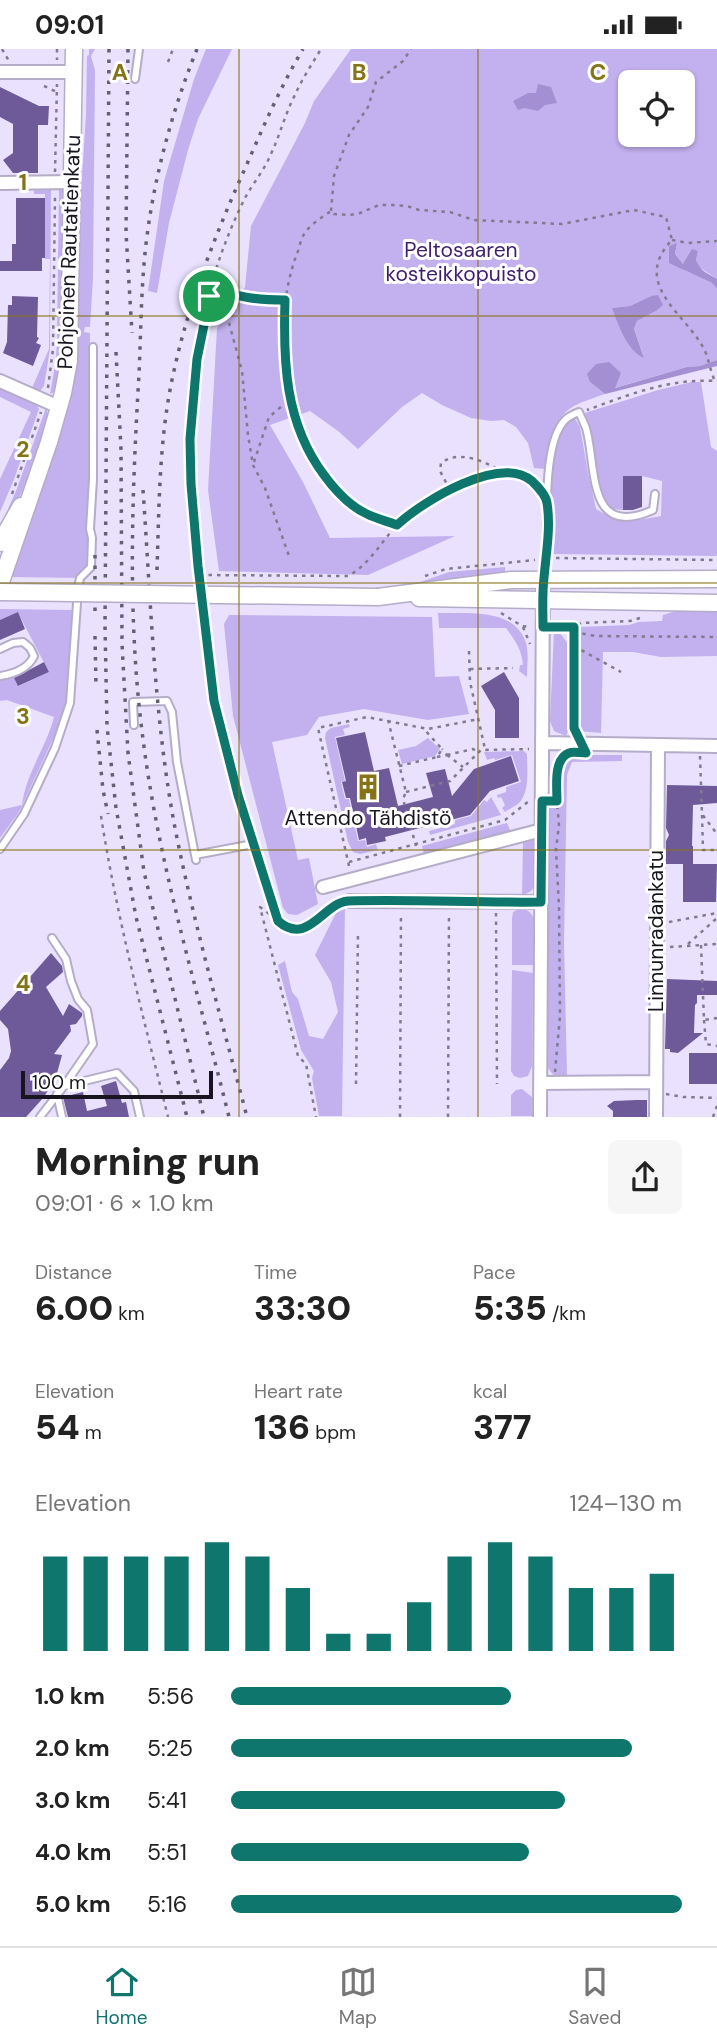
<!DOCTYPE html>
<html lang="en">
<head>
<meta charset="utf-8">
<style>
	:root { --surface:#fff; --page:#f6f6f6; --text:#222; --muted:#767676; --line:#e0e0e0; --accent:#0f766e }
	body { margin:0; font-family:"DM Sans",sans-serif; background:var(--page); color:var(--text); height:100vh; display:flex; flex-direction:column; font-size:26px; white-space:nowrap }
	* { box-sizing:border-box; margin:0 }
	p { font-size:23px; color:var(--muted) }
	.icon { flex:none; width:38px; height:38px; fill:none; stroke:currentColor; stroke-width:2; stroke-linecap:round; stroke-linejoin:round }
	.map { position:relative; height:1068px; overflow:hidden }
	.sheet { display:flex; flex-direction:column; background:var(--surface); flex:1 }
	.sheet>* { flex:none }
	.fabs { position:absolute; left:618px; top:21px; display:grid; gap:14px }
	.fabs a { display:grid; place-items:center; width:77px; height:77px; border-radius:10px; background:var(--surface); box-shadow:0 2px 5px #0004; font-size:35px }
	.scale { position:absolute; left:21px; bottom:18px; width:192px; box-sizing:border-box; padding-left:7px; border:4px solid #181520; border-top:0; font-size:19px; line-height:24px; white-space:nowrap; color:#181520; -webkit-text-stroke:5px #fff; paint-order:stroke }
	.pin { position:absolute; display:grid; place-items:center; width:60px; height:60px; color:#fff; margin:-30px; border:4px solid #fff; border-radius:50%; box-shadow:0 2px 7px #0007 }
	.round { display:grid; place-items:center; flex:none; width:74px; height:74px; border-radius:10px; background:var(--page) }
	.head { display:flex; align-items:center; justify-content:space-between; height:119px; padding:0 35px }
	h1 { font-size:38px; font-weight:800; line-height:52px }
	.stats { display:grid; grid-template-columns:repeat(3,1fr); gap:10px; height:119px; padding:7px 35px }
	.stats div { display:grid; align-content:center }
	.stats b { font-size:35px; font-weight:800 }
	.stats small { font-size:19px; font-weight:400 }
	.stats p { font-size:19px }
	.chart { height:196px; padding:14px 35px }
	.chart p { display:flex; justify-content:space-between }
	.chart svg { width:100%; height:126px; margin-top:7px; stroke:var(--accent); stroke-width:6 }
	ul { padding:0 35px; list-style:none; font-size:23px }
	li { display:grid; grid-template-columns:112px 84px 1fr; align-items:center; height:52px }
	li i { height:18px; border-radius:9px; background:var(--accent) }
	.status { display:flex; justify-content:space-between; align-items:center; height:49px; padding:0 35px; background:var(--surface); direction:ltr }
	.status svg { height:19px; fill:currentColor }
	.dock { display:flex; justify-content:space-around; align-items:center; height:98px; border-top:2px solid var(--line); background:var(--surface); font-size:19px; color:var(--muted) }
	.dock a { display:grid; justify-items:center; gap:4px }
	.dock .selected { color:var(--accent) }
	.map>svg:first-child { display:block }
</style>
</head>
<body>
<div class="status"><b>09:01</b><svg viewBox="0 0 49 12"><path d="M0 12V9h3v3zM5 12V6h3v6zM10 12V3h3v9zM15 12V0h3v12zM26 1h20v11H26zM47 4h2v5h-2z"/></svg></div>
<div class="map">
<svg width="717" height="1068" viewBox="0 0 717 1068">
	<rect width="100%" height="100%" fill="#e9e1fe"/>
	<path fill="#c3b0ef" fill-rule="evenodd" d="M89 0H95L91 7 95 21 93 229 90 278H85L84 283 90 284 89 370 91 397 86 529 8 528 72 341 78 285 80 156 86 66 87 7 89 6Z
		M206 0H232L198 70 188 101 169 174 157 244 148 242 164 132 194 30Z
		M351 0H717V230L699 218 696 211 698 202 683 215 675 205 677 195 669 197 686 222 712 234 717 240V311L700 317 687 318 614 339 590 333 605 345C594 349 583 352 574 357 552 369 547 398 545 420L534 419 528 394 516 378 504 371 491 372 471 369 442 356 422 344 402 358 358 400 338 382 310 362 270 376 303 433 330 489 455 487 368 526 219 522 208 441 217 279 245 238 251 177 305 74 314 52ZM630 33H682V86H630ZM651 247 656 262 637 272 634 280 644 308 612 259 630 257Z
		M34 137 51 139 50 300 44 337 40 342 32 339 49 300 50 210H45V194H40L45 181V145H34Z
		M59 140 63 141 64 146 62 310 56 342 50 345 56 310 57 289Z
		M692 333H701L711 398 717 402V507L551 505C551 472 545 410 561 381 564 376 569 372 572 369L575 370 580 378 588 424 596 460C624 477 631 472 661 467L662 432 642 427H623V461L611 460C590 433 595 396 585 364L658 341Z
		M0 338 36 355 39 360 13 433 0 463V430L31 363 0 348Z
		M46 359 49 367 22 443 0 485V478L16 442Z
		M505 518V524L412 536 449 523Z
		M0 560 72 561 67 654 53 690 19 763 0 789V761L22 756C26 724 46 699 54 668L7 651 0 652V631H4L13 627 19 637 49 623 18 564 0 571Z
		M682 560 717 561V607L661 608 633 603H603L601 684 579 682 577 677V588L580 578 629 576 639 573 662 572 663 566Z
		M438 564C466 565 515 558 526 594 529 605 527 617 527 628L519 622 520 616H523C522 601 515 591 506 579H439Z
		M229 566 432 568 435 628 459 627 469 665 428 671 364 660 319 668 307 686 272 693 298 811 309 809 318 855 297 866 288 865 283 859 233 667 224 575Z
		M554 582 559 583 570 597 569 680 566 687 554 682 550 672Z
		M349 675 350 678 343 680 345 686 335 688 345 732 341 733 345 750H349L358 792 365 791 367 798 376 795 378 801 360 805 353 803 348 793 325 689 326 683 331 679Z
		M428 689 440 700 435 707 402 715 398 701 416 697Z
		M524 702 527 705C527 719 530 741 520 753 516 757 509 760 505 763L502 759 505 756 501 748 498 749 497 746 506 743V738L521 733 512 706 495 711 494 709 487 711 484 703Z
		M574 706H622V712L572 713 567 726 564 894 567 1026 566 1029C556 1029 552 1026 547 1017L549 756H560L562 714 569 707Z
		M491 748 501 766 430 786 429 782 455 775V771L471 767 484 751 487 753Z
		M507 774 511 783 424 805 422 797Z
		M534 791V838L531 842 522 847 523 794Z
		M345 857 342 1067H319L312 1029 314 1022 301 1001 278 916 285 912 292 943 298 950 309 987 323 990 338 963 331 933 315 906 337 862Z
		M520 859C527 861 531 862 534 870L533 916H512V869L513 863Z
		M512 921 533 924 532 1017 528 1027 520 1029 514 1027 511 1022Z
		M522 1040 532 1048V1067H511V1046L516 1041Z"/>
	<path fill="#a48fd3" d="M538 35 551 38 557 54 545 56 538 62 524 59 518 61 513 52 528 44H536Z
		M677 194 675 205 683 215 692 200 698 202 696 211C702 224 706 223 717 230V240L712 234 669 214V197Z
		M658 246 663 256 656 262 637 272 634 280 644 309C627 302 618 275 612 259L630 257 651 247Z
		M717 311V317L605 345 590 333 587 325 596 315 609 313 621 324 615 339 687 318 700 317Z"/>
	<path fill="#6f5a99" d="M0 38 39 57H49L48 76H38V124H13L3 111 13 104V75L0 68Z
		M16 149H45V209H42V222H0V212H12V195H16Z
		M12 247 38 248 37 288 39 289 36 294 41 296 33 317 3 304 7 293 8 256H12Z
		M623 427H642V458L633 461H623Z
		M18 563 25 580 0 591V571Z
		M44 613 49 623 18 637 14 629Z
		M504 623 519 649V689H495V661L481 637Z
		M365 683 374 722 389 719 398 757 433 748 426 724 445 720 452 747 474 720 511 707 519 732 490 742 470 766 385 788 386 792 367 796 366 789 359 791 350 749H346L342 733 346 732 336 689Z
		M667 736 717 737V754L693 756 692 797H693V815H717L716 853H683V815H666V792L669 786 666 779Z
		M51 904 62 917 63 923 46 938 63 967 69 955 82 964V967L76 975 70 976 71 982 54 1005 62 1006 56 1028 44 1048 26 1068H0V1021L9 1009 11 1002 8 980 0 971V962Z
		M667 930 717 932V946H697V954L695 956 694 984H703L678 1004 670 1003V1000H665Z
		M689 1004H717V1035H689Z
		M116 1032 122 1054 126 1053 129 1068H68L63 1048 83 1043 87 1062 107 1057 101 1037Z
		M636 1051H647V1068H613V1062L607 1057 614 1052Z"/>
	<g fill="none" stroke-linecap="round" stroke-linejoin="round">
		<g stroke="#b4acc8" stroke-width="10">
			<path id="service" d="M135 30 139 0
				M544 529C550 491 539 398 565 371 569 367 574 365 579 363 581 368 584 374 586 379 597 418 586 491 653 461L655 445
				M0 600 13 594 23 593 30 599 34 607C28 620 13 625 0 627
				M134 676 133 653 167 652 172 663 177 713 195 806
				M0 800 24 765 55 699 70 654 78 540 80 529 91 518 92 489 90 480 93 430V298
				M196 811 195 806 253 795
				M64 1037 117 1024 134 1042 140 1068
				M57 1045 62 1068
				M40 1068 64 1037 93 995 87 961 78 950 71 932 66 910 52 889"/>
		</g>
		<g stroke="#b4acc8" stroke-width="16">
			<path id="minor" d="M0 23H73
				M0 134 72 133
				M0 332 59 358
				M542 694 717 697
				M323 838 542 781
				M350 852 541 853
				M540 1034 656 1033
				M540 1068 543 531
				M656 1068 658 696"/>
		</g>
		<g stroke="#b4acc8" stroke-width="19">
			<path id="tertiary" d="M0 494 21 457
				M0 536 49 393 63 344 69 312 74 0
				M378 548 511 531 717 530
				M419 549 717 554"/>
		</g>
		<path stroke="#807b8f" stroke-width="2.5" stroke-dasharray="3.5 5" stroke-linecap="butt" d="M2 0 9 12
			M57 0V11
			M168 13 173 0
			M44 37 57 43
			M55 123 57 35
			M331 162 334 127 349 86 368 58 376 33 403 12 411 0
			M672 191 688 194 717 192
			M211 237C236 249 259 250 285 251
			M209 247 219 256 228 270 242 322 248 386 253 416 265 439 289 507
			M48 339 53 300 55 147
			M254 413 269 368 289 351
			M450 441 440 422 441 414C459 400 486 413 503 423
			M12 445 41 363
			M397 476C375 468 355 460 337 444 332 439 328 432 324 427 280 368 272 276 296 207 299 201 300 193 303 187 309 176 321 169 331 162L334 165 350 166 360 164 379 156H392L407 157 419 161 450 163 474 171 562 175 634 161 666 168 672 191C630 235 686 265 704 300 709 310 710 322 715 332 670 329 628 346 587 361
			M556 509 717 511
			M200 526 348 527C369 516 381 493 397 476 417 455 486 417 514 423 523 425 531 431 537 437
			M425 527 446 520 535 511
			M200 531C186 422 184 305 223 200 229 184 236 167 244 151 252 135 264 122 271 105 280 86 285 65 295 46 302 30 312 15 321 0
			M203 559 214 652 238 746 251 788
			M501 564 522 577 529 578
			M523 578 530 595
			M553 578H574L581 574 630 572 643 568
			M574 578V679L576 683
			M574 583 595 587 717 588
			M574 597 621 623
			M469 602 470 633 485 700
			M470 620 513 619
			M388 671 406 743 403 750 416 797
			M447 706 473 700 478 703
			M447 706 463 718
			M700 707 702 765 717 785
			M437 708 447 706 442 700
			M399 717 437 708 442 700 423 679
			M406 743 450 732 481 701 529 700
			M702 766 703 801H717
			M101 767C117 869 143 967 168 1068
			M256 804 275 864C290 898 319 869 337 855
			M349 813 505 771 529 752
			M349 817 318 679 367 668 428 680 479 670
			M496 864 497 1035
			M276 870 260 858 298 1007 306 1015 316 1068
			M669 873 717 864
			M688 895 717 869
			M701 896 704 971 717 969
			M670 898 717 895
			M704 971 706 995 717 997
			M555 1023 560 967 559 858 556 800 559 776 557 752 558 718 561 710 565 707
			M356 1035 358 884
			M666 1045 683 1048 717 1049
			M400 1068 401 864
			M448 1068 449 864
			M713 1068 717 1057"/>
		<use href="#service" stroke="#fff" stroke-width="6"/>
		<use href="#minor" stroke="#fff" stroke-width="12"/>
		<use href="#tertiary" stroke="#fff" stroke-width="16"/>
		<path stroke="#646071" stroke-width="3.5" stroke-dasharray="3.5 7" stroke-linecap="butt" d="M109 0 105 577 107 677 116 759 136 868 187 1068
			M128 0 126 184 132 284
			M197 0C172 62 154 128 146 195 141 238 141 282 139 325 132 446 127 570 143 690 159 818 198 943 229 1068
			M116 303 121 400 122 595 128 704 144 823 204 1068
			M143 441C151 554 154 668 175 779 194 876 222 972 247 1068
			M157 521C159 461 159 400 170 341 185 262 214 188 247 115 264 76 281 37 303 0
			M95 562V506
			M95 587 96 636
			M97 681 103 741 108 765"/>
		<g stroke="#b4acc8" stroke-width="19" stroke-linecap="butt">
			<path id="tertiary-bridge" d="M0 543 378 548"/>
		</g>
		<use href="#tertiary-bridge" stroke="#fff" stroke-width="16"/>
	</g>
	<g fill="none" stroke-linecap="round" stroke-linejoin="round">
		<g stroke="#fff" stroke-width="14">
			<path id="route" d="M212 237C236 249 259 251 285 251 283 313 285 374 324 426 335 441 349 457 367 465 377 470 387 472 397 476 423 452 500 405 532 432 538 438 546 446 547 454 551 478 546 505 544 529 542 545 543 562 543 578H574V679L586 704C581 704 573 702 569 704 553 710 557 738 557 752H542L541 853C477 854 412 850 348 852 323 854 308 898 278 872L238 746 214 652 198 517 191 435 190 390 197 310Z"/>
		</g>
		<use href="#route" stroke="#0f766e" stroke-width="9"/>
	</g>
	<path fill="none" stroke="#857417" stroke-width="2" stroke-opacity="0.55" d="M239 0V1068M478 0V1068M0 267H717M0 534H717M0 801H717"/>
	<defs>
		<g id="building-bare" transform="scale(2.1)"><path d="M-4-6H4V6H1V3H-1V6H-4ZM-2.5-4.3h1.7v1.8h-1.7ZM.8-4.3h1.7v1.8H.8ZM-2.5-1h1.7V.8h-1.7ZM.8-1h1.7V.8H.8Z" fill="#857417" stroke="#fff" stroke-width="2.5" paint-order="stroke"/></g>
	</defs>
	<g fill-rule="evenodd">
		<use href="#building-bare" x="368" y="738"/>
	</g>
	<g text-anchor="middle" stroke-width="6" stroke-linejoin="round" paint-order="stroke">
		<g font-size="21" fill="#3f1e6d" stroke="#fff">
			<text x="461" y="208">Peltosaaren<tspan x="461" dy="24">kosteikkopuisto</tspan></text>
		</g>
		<g font-size="21" fill="#181520" stroke="#fff">
			<text transform="translate(69 203) rotate(-88)" y="7">Pohjoinen Rautatienkatu</text>
			<text transform="translate(656 882) rotate(-90)" y="7">Linnunradankatu</text>
		</g>
		<g font-size="21" fill="#181520" stroke="#fff">
			<text x="368" y="776">Attendo Tähdistö</text>
		</g>
	</g>
	<g font-size="23" text-anchor="middle" font-weight="bold" fill="#857417" stroke="#fff" stroke-width="6" stroke-linejoin="round" paint-order="stroke">
		<text x="120" y="31">A</text>
		<text x="359" y="31">B</text>
		<text x="598" y="31">C</text>
		<text x="23" y="141">1</text>
		<text x="23" y="408">2</text>
		<text x="23" y="675">3</text>
		<text x="23" y="942">4</text>
	</g>
</svg>
<div class="fabs">
<a><svg class="icon" aria-label="locate" viewBox="0 0 24 24"><circle cx="12" cy="12" r="6"/><path d="M12 2v4M12 18v4M2 12h4M18 12h4"/></svg></a>
</div>
<div class="scale">100 m</div>
<div class="pin" style="left:209px;top:247px;background:#1e9e55"><svg class="icon" aria-label="arrive" viewBox="0 0 24 24"><path d="M6 21V4h12l-3 4 3 4H6"/></svg></div>
</div>
<section class="sheet">
<div class="head"><div><h1>Morning run</h1><p>09:01 · 6 × 1.0 km</p></div><a class="round"><svg class="icon" aria-label="share" viewBox="0 0 24 24"><path d="M12 15V3M7 8l5-5 5 5M5 13v7h14v-7"/></svg></a></div>
<div class="stats">
<div><p>Distance</p><b>6.00<small> km</small></b></div>
<div><p>Time</p><b>33:30</b></div>
<div><p>Pace</p><b>5:35<small> /km</small></b></div>
</div>
<div class="stats">
<div><p>Elevation</p><b>54<small> m</small></b></div>
<div><p>Heart rate</p><b>136<small> bpm</small></b></div>
<div><p>kcal</p><b>377</b></div>
</div>
<div class="chart"><p><span>Elevation</span>124–130 m</p>
<svg viewBox="0 0 160 44" preserveAspectRatio="none"><path d="M5 44V11M15 44V11M25 44V11M35 44V11M45 44V6M55 44V11M65 44V22M75 44V38M85 44V38M95 44V27M105 44V11M115 44V6M125 44V11M135 44V22M145 44V22M155 44V17"/></svg>
</div>
<ul>
<li><b>1.0 km</b>5:56<i style="width:62%"></i></li>
<li><b>2.0 km</b>5:25<i style="width:89%"></i></li>
<li><b>3.0 km</b>5:41<i style="width:74%"></i></li>
<li><b>4.0 km</b>5:51<i style="width:66%"></i></li>
<li><b>5.0 km</b>5:16<i style="width:100%"></i></li>
</ul>
</section>
<nav class="dock">
<a class="selected"><svg class="icon" aria-label="home" viewBox="0 0 24 24"><path d="M3 11l9-7 9 7M6 9v11h12V9"/></svg>Home</a>
<a><svg class="icon" aria-label="map" viewBox="0 0 24 24"><path d="M3 6l6-2 6 2 6-2v14l-6 2-6-2-6 2zM9 4v14M15 6v14"/></svg>Map</a>
<a><svg class="icon" aria-label="saved" viewBox="0 0 24 24"><path d="M7 4h10v16l-5-4-5 4z"/></svg>Saved</a>
</nav>
</body>
</html>
